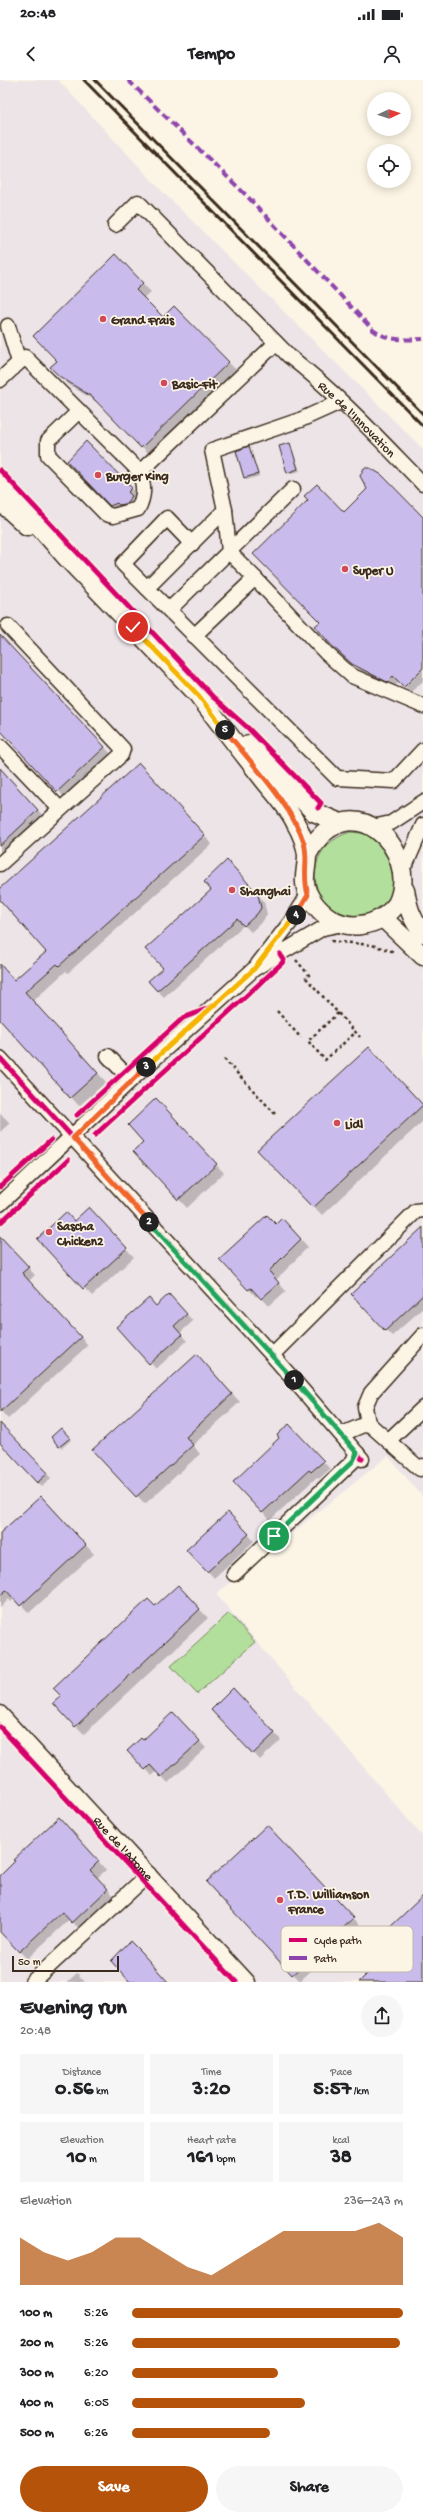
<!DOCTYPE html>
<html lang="en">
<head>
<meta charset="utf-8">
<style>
	:root { --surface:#fff; --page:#f6f6f6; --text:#202124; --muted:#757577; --accent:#b45309 }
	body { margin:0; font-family:"Gochi Hand",sans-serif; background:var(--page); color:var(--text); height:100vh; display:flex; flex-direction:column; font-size:15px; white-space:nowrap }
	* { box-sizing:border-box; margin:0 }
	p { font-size:13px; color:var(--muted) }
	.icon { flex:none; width:22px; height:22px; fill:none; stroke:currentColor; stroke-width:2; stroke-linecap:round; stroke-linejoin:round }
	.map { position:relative; height:1902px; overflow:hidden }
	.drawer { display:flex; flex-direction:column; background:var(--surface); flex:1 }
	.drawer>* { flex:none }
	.needle { width:26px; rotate:86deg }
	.controls { position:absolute; left:367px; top:12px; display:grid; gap:8px }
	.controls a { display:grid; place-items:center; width:44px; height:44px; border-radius:50%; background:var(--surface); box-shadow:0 2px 10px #0003; font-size:20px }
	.scale { position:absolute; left:12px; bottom:10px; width:107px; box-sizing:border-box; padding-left:4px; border:2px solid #3b2a1e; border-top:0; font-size:11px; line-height:14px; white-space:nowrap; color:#3b2a1e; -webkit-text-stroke:3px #fcf5e5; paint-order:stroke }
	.pin { position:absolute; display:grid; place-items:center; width:34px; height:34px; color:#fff; margin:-17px; border:2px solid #fff; border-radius:50%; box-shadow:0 1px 4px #0007 }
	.km { position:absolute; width:20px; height:20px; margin:-10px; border-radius:50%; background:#222; color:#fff; font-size:11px; line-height:20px; text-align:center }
	.round { display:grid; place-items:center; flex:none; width:42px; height:42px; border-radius:21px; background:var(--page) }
	.summary { display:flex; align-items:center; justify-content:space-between; height:68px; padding:0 20px }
	h1 { font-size:22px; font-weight:800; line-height:30px }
	.metrics { display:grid; grid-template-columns:repeat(3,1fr); gap:6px; height:68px; padding:4px 20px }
	.metrics div { display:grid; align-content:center; border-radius:0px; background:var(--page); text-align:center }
	.metrics b { font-size:20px; font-weight:800 }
	.metrics small { font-size:11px; font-weight:400 }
	.metrics p { font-size:11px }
	.chart { height:112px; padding:8px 20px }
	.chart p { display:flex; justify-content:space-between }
	.chart svg { width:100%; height:72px; margin-top:4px; fill:var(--accent); opacity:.7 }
	.cta { display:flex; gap:8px; margin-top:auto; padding:8px 20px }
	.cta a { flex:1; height:46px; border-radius:24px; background:var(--accent); color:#fff; font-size:16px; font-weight:800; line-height:46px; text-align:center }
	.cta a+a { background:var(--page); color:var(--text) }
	ul { padding:0 20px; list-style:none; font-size:13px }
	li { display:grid; grid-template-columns:64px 48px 1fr; align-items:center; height:30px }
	li i { height:10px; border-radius:5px; background:var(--accent) }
	.status { display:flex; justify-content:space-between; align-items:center; height:28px; padding:0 20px; background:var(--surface); direction:ltr }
	.status svg { height:11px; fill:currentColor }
	header { display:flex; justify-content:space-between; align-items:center; height:52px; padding:0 20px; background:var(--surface); font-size:18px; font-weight:800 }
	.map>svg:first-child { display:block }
</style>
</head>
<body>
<div class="status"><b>20:48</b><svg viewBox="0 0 49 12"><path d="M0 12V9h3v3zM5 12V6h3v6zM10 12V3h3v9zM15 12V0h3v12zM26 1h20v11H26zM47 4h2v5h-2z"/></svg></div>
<header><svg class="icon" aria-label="back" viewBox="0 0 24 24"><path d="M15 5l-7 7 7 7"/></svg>Tempo<svg class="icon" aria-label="person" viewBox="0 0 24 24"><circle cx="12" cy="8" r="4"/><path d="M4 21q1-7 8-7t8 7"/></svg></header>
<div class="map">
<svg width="423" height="1902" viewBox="0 0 423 1902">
	<rect width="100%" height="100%" fill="#fcf5e5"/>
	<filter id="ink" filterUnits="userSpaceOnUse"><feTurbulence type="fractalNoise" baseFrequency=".025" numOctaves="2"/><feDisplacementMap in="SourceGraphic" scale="8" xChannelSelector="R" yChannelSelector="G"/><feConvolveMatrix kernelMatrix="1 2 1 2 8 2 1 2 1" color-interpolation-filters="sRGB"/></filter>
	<g filter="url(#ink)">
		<path fill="#ede4e7" d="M0 0H58L163 112 423 369V1417L388 1376 216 1514 423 1757V1902H0Z"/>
		<path fill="#b3df9c" stroke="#77845d" d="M350 752 373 754 397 777 393 820C386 825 374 837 365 838 314 847 291 771 350 752Z
			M229 1533 255 1562 197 1614 171 1586Z"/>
		<path fill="#0003" d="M116 176 151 212 144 218 163 238 174 227 237 291 150 375 101 325 68 304 52 287 58 281Z
			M86 363 138 415 134 419 138 424 118 432 68 381Z
			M290 364 300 391 290 394 288 392Z
			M249 367 259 396 247 400 237 371Z
			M344 433 423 438V601L411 612 400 601 394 607 363 593 327 560 316 546 321 542Z
			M0 556 113 676 66 719 0 649Z
			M139 684 212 764 68 893 66 891 33 921 106 1002 79 1026 0 939V885L15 901 48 872 0 818V810Z
			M0 689 46 739 0 782Z
			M233 788 264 822 267 834 263 841 251 852 244 845 164 917 149 902 164 888 212 810Z
			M377 976 423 1025V1041L322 1135 259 1070Z
			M164 1028 224 1093 187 1128 134 1071 145 1062Z
			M0 1033 10 1043 0 1052Z
			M96 1136 134 1177 92 1216 38 1160Z
			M276 1145 290 1147 308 1167 276 1200 286 1211 269 1226 259 1215 256 1217 221 1179Z
			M423 1148V1228L392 1256 386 1250Z
			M0 1160 9 1167 35 1195 29 1201 88 1265 8 1339 0 1330Z
			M175 1221 193 1241 180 1253 187 1261 156 1289 118 1247 156 1227Z
			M204 1283 240 1322 193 1365 200 1374 145 1424 94 1370Z
			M0 1344 51 1398 42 1407 0 1361Z
			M61 1350 71 1360 62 1368 52 1357Z
			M296 1353 330 1389 319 1399 317 1397 270 1440 234 1402Z
			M49 1425 94 1474 29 1533 15 1518 11 1522 9 1519 0 1528V1455Z
			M235 1439 254 1461 214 1498 188 1470Z
			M186 1515 208 1538 84 1654 54 1624 156 1528Z
			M240 1616 281 1660 260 1680 212 1630Z
			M180 1640 206 1668 168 1703 157 1691 152 1696 146 1689 143 1662Z
			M66 1746 106 1790 97 1798 115 1817 80 1850 70 1839 27 1879 0 1851V1796Z
			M274 1753 360 1845 300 1901 207 1802Z
			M77 1893 85 1902H67Z"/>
		<path fill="#c9bced" stroke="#3b2a1e" d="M116 174 143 203 136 210 163 237 174 226 229 282 141 368 92 317 59 296 50 287 57 281 33 256Z
			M86 361 132 408 128 412 132 416 125 424 119 425 117 423 110 426 67 381Z
			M290 363 298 389 287 393 279 366Z
			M249 366 258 394 244 398 236 371Z
			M364 388H370L382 395 423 437V588L404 607 393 596 387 602 352 584 331 565 315 546 320 542 253 474 308 420 304 416 317 404 344 432 367 409 360 396Z
			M0 555 105 667 57 712 0 650Z
			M139 683 205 755 59 886 57 884 25 912 98 993 70 1018 0 940V884L14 900 46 872 0 820V808Z
			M0 688 38 730 0 766Z
			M227 780 258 814 261 828 257 834 244 846 237 839 157 911 148 901 163 888 145 869 211 810 204 802Z
			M369 967 423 1025 313 1128 257 1070Z
			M156 1018 217 1084 178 1120 133 1071 143 1062 128 1045Z
			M89 1127 127 1168 83 1209 37 1159 66 1132 74 1141Z
			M267 1135 276 1144 282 1138 301 1159 269 1191 279 1203 261 1219 251 1208 248 1210 219 1179Z
			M423 1147V1215L385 1251 351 1214Z
			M0 1156 29 1187 22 1193 81 1257 0 1332Z
			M169 1214 187 1234 174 1246 182 1255 149 1284 116 1247 149 1218 156 1226Z
			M197 1274 232 1314 186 1357 193 1365 136 1417 92 1370Z
			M0 1343 48 1393 37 1403 0 1363Z
			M289 1344 324 1381 311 1392 309 1390 262 1433 233 1402 279 1358 277 1355Z
			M61 1348 70 1358 59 1367 51 1357Z
			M41 1416 86 1465 20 1526 6 1510 0 1516V1453Z
			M228 1432 249 1454 207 1492 186 1470Z
			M178 1505 200 1529 75 1647 53 1623 61 1616 53 1608 148 1519 155 1526Z
			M233 1608 275 1653 253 1674 211 1630Z
			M173 1632 200 1661 161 1697 150 1685 145 1690 127 1671 141 1658 143 1660Z
			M59 1737 99 1781 90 1790 108 1809 72 1843 62 1832 19 1872 0 1852V1796L15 1781 13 1780Z
			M267 1745 354 1838 292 1895 206 1802Z
			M423 1816V1902H359L367 1894 354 1881Z
			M130 1861 140 1871 168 1902H130L111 1881Z"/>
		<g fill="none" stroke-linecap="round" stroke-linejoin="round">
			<g stroke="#3b2a1e" stroke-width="17">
				<g id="minor">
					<path id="s1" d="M115 145 138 122 289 276C338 314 380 360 423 404"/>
					<path d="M8 246 19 282"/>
					<path d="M0 300 25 277 140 392 276 263"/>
					<path d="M79 331 48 361V375L106 434 113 436 138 429C145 415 144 406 140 392"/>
					<path d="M225 430 147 508 337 698 394 701 423 670"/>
					<path d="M255 498 229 472 225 430 212 370 300 340 340 322"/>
					<path d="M147 508 123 484 167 438 192 464"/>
					<path d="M169 530 293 409"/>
					<path d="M194 556 255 498 326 573 352 596 423 626"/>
					<path d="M0 666 60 729"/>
					<path d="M377 746 391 743 423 722"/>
					<path d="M407 782 423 745"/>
					<path d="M0 784 121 675 123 669 8 546"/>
					<path d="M258 884 293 839 308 815"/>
					<path d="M108 976 131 1000"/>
					<path d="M0 978 272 1275 362 1379"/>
					<path d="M0 1124 131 1000 254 889 323 848 343 844"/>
					<path d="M272 1275 416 1131 423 1130"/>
					<path d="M368 1343 365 1327 371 1313 423 1255"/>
					<path d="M342 1354 368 1343 420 1389 423 1386"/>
					<path d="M388 1361 423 1328"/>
					<path d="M234 1494 353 1381 357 1373"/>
					<path id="s2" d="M0 1633 248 1902"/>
					<path d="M32 1902 149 1794"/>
				</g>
			</g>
			<g stroke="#3b2a1e" stroke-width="21">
				<path id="major" d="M0 402 67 478 207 624
					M0 421 27 446
					M199 616C220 644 242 672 264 700 275 714 289 728 296 744 301 752 306 765 307 775 307 792 300 802 311 819 322 836 340 848 361 845 376 843 388 836 397 824 423 770 349 698 307 775
					M249 664 314 732 340 743
					M405 810C408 827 411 839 423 853
					M383 838 423 876"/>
			</g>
			<path stroke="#3b2a1e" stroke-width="2.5" stroke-dasharray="3 3" stroke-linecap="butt" d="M331 861 372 865 395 872
				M296 880 309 895 306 898 360 957
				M277 931 301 958
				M338 933 308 961 325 980 356 952
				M224 979 277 1036"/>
			<use href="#minor" stroke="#fcf5e5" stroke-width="14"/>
			<use href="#major" stroke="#fcf5e5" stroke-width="18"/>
			<path stroke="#3b2a1e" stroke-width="3" d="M84 0 423 346
				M95 0 423 334"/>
			<path stroke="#8e44ad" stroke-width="4" stroke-dasharray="8 4" stroke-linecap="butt" d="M128 0 246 115 373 250C388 261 405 260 423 259"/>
			<g stroke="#fcf5e5" stroke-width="8">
				<path id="cycleway" d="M0 390 213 617 248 648 321 723 318 728
					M0 978 272 1275 362 1379
					M77 1035 183 938 214 926
					M95 1055 282 883 284 880 280 874
					M0 1107 51 1060
					M0 1143 68 1080
					M0 1647 236 1902"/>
			</g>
			<use href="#cycleway" stroke="#d6006c" stroke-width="5"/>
		</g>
	</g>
	<g fill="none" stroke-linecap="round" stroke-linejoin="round" filter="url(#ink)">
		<g stroke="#fff" stroke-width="8">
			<path id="split-1" d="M274 1456 353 1381 357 1373 294 1300"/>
		</g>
		<g stroke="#fff" stroke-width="8">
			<path id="split-2" d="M149 1142 294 1300"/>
		</g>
		<g stroke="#fff" stroke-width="8">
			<path id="split-3" d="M146 987 73 1058 149 1142"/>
		</g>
		<g stroke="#fff" stroke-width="8">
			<path id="split-4" d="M146 987 254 889 296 835"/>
		</g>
		<g stroke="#fff" stroke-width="8">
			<path id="split-5" d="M225 650C250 682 292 725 304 763 309 780 302 794 308 815L296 835"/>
		</g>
		<g stroke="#fff" stroke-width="8">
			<path id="split-6" d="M133 547 199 616 225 650"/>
		</g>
		<use href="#split-1" stroke="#22a559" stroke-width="5"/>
		<use href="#split-2" stroke="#22a559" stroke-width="5"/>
		<use href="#split-3" stroke="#f0652b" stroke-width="5"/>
		<use href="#split-4" stroke="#f5b400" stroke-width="5"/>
		<use href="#split-5" stroke="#f0652b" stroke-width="5"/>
		<use href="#split-6" stroke="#f5b400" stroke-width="5"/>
	</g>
	<g fill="#d1495b" stroke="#fcf5e5" stroke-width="1.5">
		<circle cx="103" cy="239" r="4"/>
		<circle cx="164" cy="303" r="4"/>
		<circle cx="98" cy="395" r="4"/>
		<circle cx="345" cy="489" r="4"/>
		<circle cx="232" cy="810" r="4"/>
		<circle cx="337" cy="1043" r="4"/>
		<circle cx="49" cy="1152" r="4"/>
		<circle cx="280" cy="1820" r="4"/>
	</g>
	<g text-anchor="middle" stroke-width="3.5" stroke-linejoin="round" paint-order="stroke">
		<g font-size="13" font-weight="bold" fill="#3b2a1e" stroke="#fcf5e5" text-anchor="start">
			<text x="111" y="244">Grand Frais</text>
			<text x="172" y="308">Basic-Fit</text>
			<text x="106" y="400">Burger King</text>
			<text x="353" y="494">Super U</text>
			<text x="240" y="815">Shanghai</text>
			<text x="345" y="1048">Lidl</text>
			<text x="57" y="1150">Sascha<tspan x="57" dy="15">Chicken2</tspan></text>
			<text x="288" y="1818">T.D. Williamson<tspan x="288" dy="15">France</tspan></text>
		</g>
		<g font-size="13" fill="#3b2a1e" stroke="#fcf5e5">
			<text dy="5" stroke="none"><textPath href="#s1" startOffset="341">Rue de l'Innovation</textPath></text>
			<text dy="5" stroke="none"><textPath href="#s2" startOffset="183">Rue de l'Atome</textPath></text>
		</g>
	</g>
	<rect x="281" y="1846" width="132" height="46" rx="6" fill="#fcf5e5" stroke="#c2b8a9" stroke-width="1"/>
	<rect x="289" y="1858" width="18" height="4" fill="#d6006c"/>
	<rect x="289" y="1876" width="18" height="4" fill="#8e44ad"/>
	<g font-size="11" fill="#3b2a1e">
		<text x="314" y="1864">Cycle path</text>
		<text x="314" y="1882">Path</text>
	</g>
</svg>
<div class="controls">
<a><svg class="needle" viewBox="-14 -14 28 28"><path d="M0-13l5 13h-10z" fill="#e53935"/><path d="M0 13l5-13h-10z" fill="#757577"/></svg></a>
<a><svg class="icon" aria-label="locate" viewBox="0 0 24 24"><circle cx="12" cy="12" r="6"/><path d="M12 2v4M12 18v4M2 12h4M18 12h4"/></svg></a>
</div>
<div class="scale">50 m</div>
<div class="pin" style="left:274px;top:1456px;background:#1e9e55"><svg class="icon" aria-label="arrive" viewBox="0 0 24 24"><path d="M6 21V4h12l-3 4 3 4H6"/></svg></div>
<div class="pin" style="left:133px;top:547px;background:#d93025"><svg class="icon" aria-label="check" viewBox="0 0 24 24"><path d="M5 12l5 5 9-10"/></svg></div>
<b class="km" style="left:294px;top:1300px">1</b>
<b class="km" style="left:149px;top:1142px">2</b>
<b class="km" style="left:146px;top:987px">3</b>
<b class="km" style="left:296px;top:835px">4</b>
<b class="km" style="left:225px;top:650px">5</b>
</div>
<section class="drawer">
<div class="summary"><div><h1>Evening run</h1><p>20:48</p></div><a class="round"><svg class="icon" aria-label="share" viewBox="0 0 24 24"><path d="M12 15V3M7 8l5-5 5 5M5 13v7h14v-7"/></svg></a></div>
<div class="metrics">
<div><p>Distance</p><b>0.56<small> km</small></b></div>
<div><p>Time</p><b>3:20</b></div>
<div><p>Pace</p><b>5:57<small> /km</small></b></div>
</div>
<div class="metrics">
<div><p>Elevation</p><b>10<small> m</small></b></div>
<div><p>Heart rate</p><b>161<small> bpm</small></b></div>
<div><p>kcal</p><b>38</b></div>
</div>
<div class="chart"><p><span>Elevation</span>236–243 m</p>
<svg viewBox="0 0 160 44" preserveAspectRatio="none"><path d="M0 44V15L10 24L20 29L30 24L40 15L50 15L60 24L70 33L80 38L90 29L100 20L110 11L120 11L130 11L140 11L150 6L160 15V44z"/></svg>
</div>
<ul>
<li><b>100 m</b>5:26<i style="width:100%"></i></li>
<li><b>200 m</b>5:26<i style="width:99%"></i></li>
<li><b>300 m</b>6:20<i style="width:54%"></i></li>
<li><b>400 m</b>6:05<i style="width:64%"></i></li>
<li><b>500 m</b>6:26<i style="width:51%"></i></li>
</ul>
<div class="cta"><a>Save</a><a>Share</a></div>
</section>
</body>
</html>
